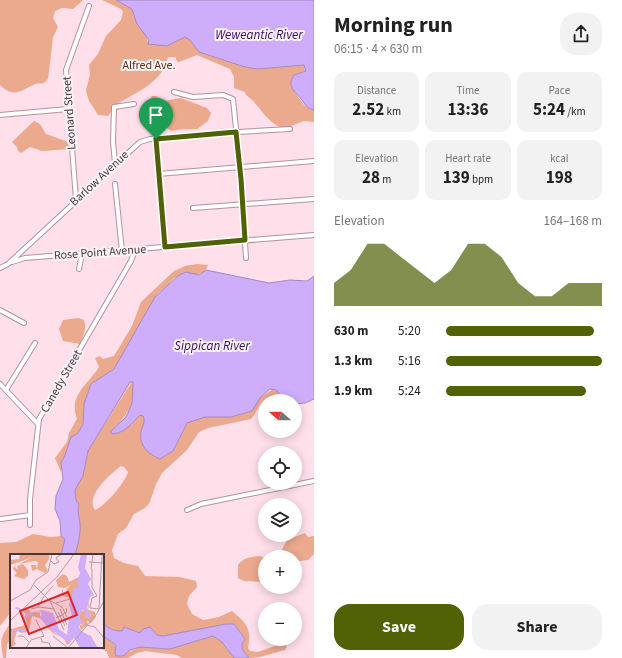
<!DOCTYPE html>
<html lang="en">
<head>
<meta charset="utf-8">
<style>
	:root { --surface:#fff; --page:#f2f2f2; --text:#222; --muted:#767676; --accent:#506106 }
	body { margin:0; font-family:"Source Sans 3",sans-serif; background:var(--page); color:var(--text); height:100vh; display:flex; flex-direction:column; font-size:15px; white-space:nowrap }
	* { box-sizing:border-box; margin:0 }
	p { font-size:13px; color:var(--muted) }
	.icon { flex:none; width:22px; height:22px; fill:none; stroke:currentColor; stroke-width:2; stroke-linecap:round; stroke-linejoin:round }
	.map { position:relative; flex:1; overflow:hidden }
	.panel { display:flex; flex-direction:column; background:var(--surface); width:308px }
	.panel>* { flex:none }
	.needle { width:26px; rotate:291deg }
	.tools { position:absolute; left:258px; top:394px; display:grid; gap:8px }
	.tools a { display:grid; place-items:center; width:44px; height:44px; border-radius:50%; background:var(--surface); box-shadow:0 2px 10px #0003; font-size:20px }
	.pin { position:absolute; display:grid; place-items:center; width:34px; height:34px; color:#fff; margin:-41px -17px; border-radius:50% 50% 50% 0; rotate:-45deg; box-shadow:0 0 4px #0007 }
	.pin .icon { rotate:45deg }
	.round { display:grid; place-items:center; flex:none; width:42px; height:42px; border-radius:16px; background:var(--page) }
	.summary { display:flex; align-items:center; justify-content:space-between; height:68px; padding:0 20px }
	h1 { font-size:22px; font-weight:700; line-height:30px }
	.stats { display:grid; grid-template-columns:repeat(3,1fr); gap:6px; height:68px; padding:4px 20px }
	.stats div { display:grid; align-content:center; border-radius:10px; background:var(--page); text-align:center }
	.stats b { font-size:17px; font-weight:700 }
	.stats small { font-size:11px; font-weight:400 }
	.stats p { font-size:11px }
	.chart { height:112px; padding:8px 20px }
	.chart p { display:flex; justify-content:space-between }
	.chart svg { width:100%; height:72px; margin-top:4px; fill:var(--accent); opacity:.7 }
	.button { display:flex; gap:8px; margin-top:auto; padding:8px 20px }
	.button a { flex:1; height:46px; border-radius:16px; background:var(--accent); color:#fff; font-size:16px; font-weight:700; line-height:46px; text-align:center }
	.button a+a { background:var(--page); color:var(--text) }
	ul { padding:0 20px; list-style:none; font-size:13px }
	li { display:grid; grid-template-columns:64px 48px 1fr; align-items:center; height:30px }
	li i { height:10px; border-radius:5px; background:var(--accent) }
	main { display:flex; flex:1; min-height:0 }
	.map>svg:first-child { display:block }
</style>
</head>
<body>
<main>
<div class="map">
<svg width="314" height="658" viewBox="0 0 314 658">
	<rect width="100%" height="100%" fill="#fedfea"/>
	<path fill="#eba98d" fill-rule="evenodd" d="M0 0H83L73 9 62 8 55 11 53 18 58 27 53 37 48 79 44 83C41 84 38 83 35 84 22 90 14 99 0 85Z
		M102 0H116L132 9 137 24 147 37 148 43 185 37 190 40 199 52 245 67 258 69 304 65 305 71C297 73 290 76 291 87L304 105 314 110V122L304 121 286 128C268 127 260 104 246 95L245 92 234 88V77L230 69 197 55 179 62 177 61 175 57H168C163 82 137 92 117 104L113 105 111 112 108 116 98 115 89 101 86 91 90 74 89 65 98 54 106 36 121 20 123 12 121 9Z
		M152 96H156L164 101 181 98 207 108 211 113 208 121 197 129H183L171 131 149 114 148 102Z
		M34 121 40 124 46 134 68 142 70 149 42 151 30 147 21 153 18 151 17 147 12 142Z
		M197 264 208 265 204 273 174 278 167 286 158 293 114 369 91 384 84 404 83 423 78 433 71 437 65 455 62 460 61 472 55 458 67 442 69 433 77 419C68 395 88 385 99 367L95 358 100 356 103 359 114 356 132 326 141 302 174 271 185 266Z
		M78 318 84 320C87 329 83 336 80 344L63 341 59 329 63 320Z
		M132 381C140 398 125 419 113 429L131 425 140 415 144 416 145 421 141 437 153 456 160 459 173 451 187 423 205 417H231L252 411 260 398 273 389 279 392 286 401H278L271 396C260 399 258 411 251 419L208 428 199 432 187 450 162 473 156 484 149 504 145 508 134 514 126 528 118 534 112 550 114 558 124 563 138 566 145 576 180 577 196 581 197 587 189 596 187 604 192 614 203 620 219 617 232 611C246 623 252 628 248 648L250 651 258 652 283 643 287 646 285 650C272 653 262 658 249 658 243 651 239 647 245 639L234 624H226L163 636 157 635 150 627 143 629 140 633 125 627 123 631C114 631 108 629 103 622V555H75L80 526 77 512 79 504 76 500 75 490 83 476 88 451ZM121 466 124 467 128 472C125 483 105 506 95 510 85 496 110 474 121 466Z
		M305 533 308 537 314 536V554L308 560 299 561 298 579 295 587V557H278L287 540Z
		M33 534 51 537 61 536 65 539 61 555H11V612L0 626V543L16 542Z
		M260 556 265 558V582L244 581 238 578V565C244 557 250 557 260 556Z
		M11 622V638L7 644 6 658H3C0 638 0 639 11 622Z
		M103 636 116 646 115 649 119 656 140 647 170 649 213 636 222 642 234 658H182L177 655 145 651 137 653 128 658H109L107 652 99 647H103Z"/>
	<path fill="#ceadfb" stroke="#a58ac2" d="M116 0H314V110C307 108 306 106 302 100 295 91 286 87 294 75L306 71 304 65 258 69 245 67 199 52 190 40 185 37 167 46 148 44 149 40 137 24 132 9Z
		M206 270 269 283 290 280 307 281 314 276V399L305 403 295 404V401H286L276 390 270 389 260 398 252 411 231 417H205L187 423 173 451 160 459C148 454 139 446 141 432 142 426 146 422 143 416L140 415C131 424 126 432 113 434L110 432 125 418 128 413 132 403 133 385V382H130L88 451 83 476 75 490 76 500 79 504C77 512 79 515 80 523 81 533 78 545 75 555H61L65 539 61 536 60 521 55 509 56 496 63 479 61 463 65 455 71 437 78 433 83 424 84 404 91 384 114 369 155 297 179 275 186 272 199 275Z
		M103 622C108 629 114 631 122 631L124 627 140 633 143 629 150 627 157 635 163 636 226 624H234L245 639C239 647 243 651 249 658H234L222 642 213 636 170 649 140 647 130 650 123 656H116L115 653 116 645 103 636Z"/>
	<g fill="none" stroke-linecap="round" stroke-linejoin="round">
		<g stroke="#b5919f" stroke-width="6">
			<path id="minor" d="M174 92 193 97 223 95 233 99 241 179 246 258
				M0 115 68 109
				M156 139 165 247
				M115 163 113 142 114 107 134 104
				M158 174 314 161
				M115 184 122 251
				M76 199 66 70 89 6
				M193 208 314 199
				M12 262 25 258 314 235
				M0 268 8 264 140 142 150 139 221 133 290 129
				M79 269 82 254
				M0 310 24 323
				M0 384 38 424
				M6 390 35 343
				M187 510 201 504 314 481
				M1 519 30 515
				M30 525V499L39 419 131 261 135 250"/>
		</g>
		<use href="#minor" stroke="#fff" stroke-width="4"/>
	</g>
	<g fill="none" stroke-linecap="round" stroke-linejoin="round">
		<g stroke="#fff" stroke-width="8">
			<path id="route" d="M236 132 241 179 245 240 165 247 156 139Z"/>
		</g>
		<use href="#route" stroke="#506106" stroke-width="5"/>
	</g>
	<g text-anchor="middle" stroke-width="4" stroke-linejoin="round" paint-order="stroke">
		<g font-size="12" fill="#5f2b11" stroke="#fbf3f6">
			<text x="149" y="69">Alfred Ave.</text>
		</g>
		<g font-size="12" fill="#46373d" stroke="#fbf3f6">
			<text transform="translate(69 113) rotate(-94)" y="4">Leonard Street</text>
			<text transform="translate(99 178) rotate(-43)" y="4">Barlow Avenue</text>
			<text transform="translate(100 252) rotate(-4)" y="4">Rose Point Avenue</text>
			<text transform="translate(61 381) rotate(-60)" y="4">Canedy Street</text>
		</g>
		<g font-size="13" font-style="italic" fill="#3c0964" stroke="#fbf3f6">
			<text x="259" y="39">Weweantic River</text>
			<text x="212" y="350">Sippican River</text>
		</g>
	</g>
	<g transform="translate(10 554)">
		<rect width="94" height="94" fill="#fedfea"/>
		<path d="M10 0H39V5L35 11 38 17 35 19 27 15 22 17 21 11H26L27 15 28 8 25 7 9 10 21 4 0 11V6L9 5ZM13 10 18 16V22L14 25 4 22 7 19 3 15 4 12 8 16 7 12ZM53 20 57 22 59 28 69 23V34H65L62 44 52 42 60 31 55 34 48 33 46 26ZM79 47V51L78 56 85 58 86 63 81 69 77 67 78 70 71 76 69 70 73 72 69 64 71 57 75 56 79 64 81 61 77 57ZM16 53 21 58 13 65 18 72 17 74 14 77 3 76 0 81V73L2 75 15 71 13 65 16 60 13 58ZM25 58 34 59H30V64H33L37 69V72L42 75 45 79 48 80 59 88 62 86 60 89 57 91 54 84 43 79 37 73 32 65 22 62 19 77 12 79 7 77 4 87 6 90 0 94 2 77 10 75 13 77 18 74 15 64Z" fill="#eba98d"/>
		<path d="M71 0H77L75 14 81 25 78 30 84 41 80 43 77 54 81 63 76 64 75 56H72L69 64 75 70H70L69 73 71 77 81 82 88 94H70L64 84 60 88 55 86 37 72 29 63 32 60 30 59H33L28 57 15 64 19 73 16 77H2L3 82 0 83 3 76H14L18 72 13 65 17 59 4 54 7 53 18 59 32 56 43 59 49 75 57 81 59 64 62 62 59 50 65 33 69 34 67 28 70 19 68 14Z" fill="#ceadfb"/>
		<path fill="none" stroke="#b49ca5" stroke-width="1" d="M41 7 44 10 49 8 46 4 52 0M79 8 94 9M81 15 83 0M82 15V33L87 42 82 44 80 54 89 55M24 31 39 46 52 53 57 63M38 46 53 39 52 36M0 47 20 36 26 26 38 18 42 0M40 47 54 76M46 49 60 45M28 53 34 42 43 32M21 55 29 53 44 55M50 55 57 71M89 55 92 0M48 58 55 72M46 64 57 58 56 54M0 67 47 23 64 0M76 71 85 73 94 84M8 82H13L19 88M43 82 58 94M31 84 32 88 39 89 41 94M16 94 21 86 34 82 26 66M58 94 86 61 94 47"/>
		<path fill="#d62828" fill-opacity="0.15" stroke="#d62828" stroke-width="2" d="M58 38 67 61 19 80 10 57Z"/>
		<rect width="94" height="94" fill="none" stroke="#46373d" stroke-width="2"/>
	</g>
</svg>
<div class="tools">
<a><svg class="needle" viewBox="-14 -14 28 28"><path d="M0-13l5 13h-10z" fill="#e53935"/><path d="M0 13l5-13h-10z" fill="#767676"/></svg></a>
<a><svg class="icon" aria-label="locate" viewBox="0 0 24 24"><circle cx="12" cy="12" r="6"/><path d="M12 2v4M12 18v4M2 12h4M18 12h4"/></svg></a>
<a><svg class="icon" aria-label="layers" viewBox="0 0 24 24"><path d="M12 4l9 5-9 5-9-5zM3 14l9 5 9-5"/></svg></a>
<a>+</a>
<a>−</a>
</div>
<div class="pin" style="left:156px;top:139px;background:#1e9e55"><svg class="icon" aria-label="arrive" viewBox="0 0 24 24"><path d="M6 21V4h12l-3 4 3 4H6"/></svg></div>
</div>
<section class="panel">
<div class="summary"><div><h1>Morning run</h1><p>06:15 · 4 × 630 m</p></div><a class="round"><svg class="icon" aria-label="share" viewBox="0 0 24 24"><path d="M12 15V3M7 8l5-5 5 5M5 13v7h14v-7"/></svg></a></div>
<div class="stats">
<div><p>Distance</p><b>2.52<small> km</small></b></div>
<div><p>Time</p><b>13:36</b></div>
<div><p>Pace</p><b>5:24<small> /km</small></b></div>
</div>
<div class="stats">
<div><p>Elevation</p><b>28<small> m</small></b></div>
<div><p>Heart rate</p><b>139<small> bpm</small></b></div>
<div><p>kcal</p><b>198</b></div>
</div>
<div class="chart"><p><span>Elevation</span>164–168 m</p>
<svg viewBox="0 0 160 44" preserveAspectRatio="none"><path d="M0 44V30L10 22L20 6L30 6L40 14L50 22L60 30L70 22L80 6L90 6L100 14L110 30L120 38L130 38L140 30L150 30L160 30V44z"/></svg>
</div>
<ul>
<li><b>630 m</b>5:20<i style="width:95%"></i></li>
<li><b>1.3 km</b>5:16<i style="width:100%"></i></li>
<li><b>1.9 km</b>5:24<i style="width:90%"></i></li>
</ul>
<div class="button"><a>Save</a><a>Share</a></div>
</section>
</main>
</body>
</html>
